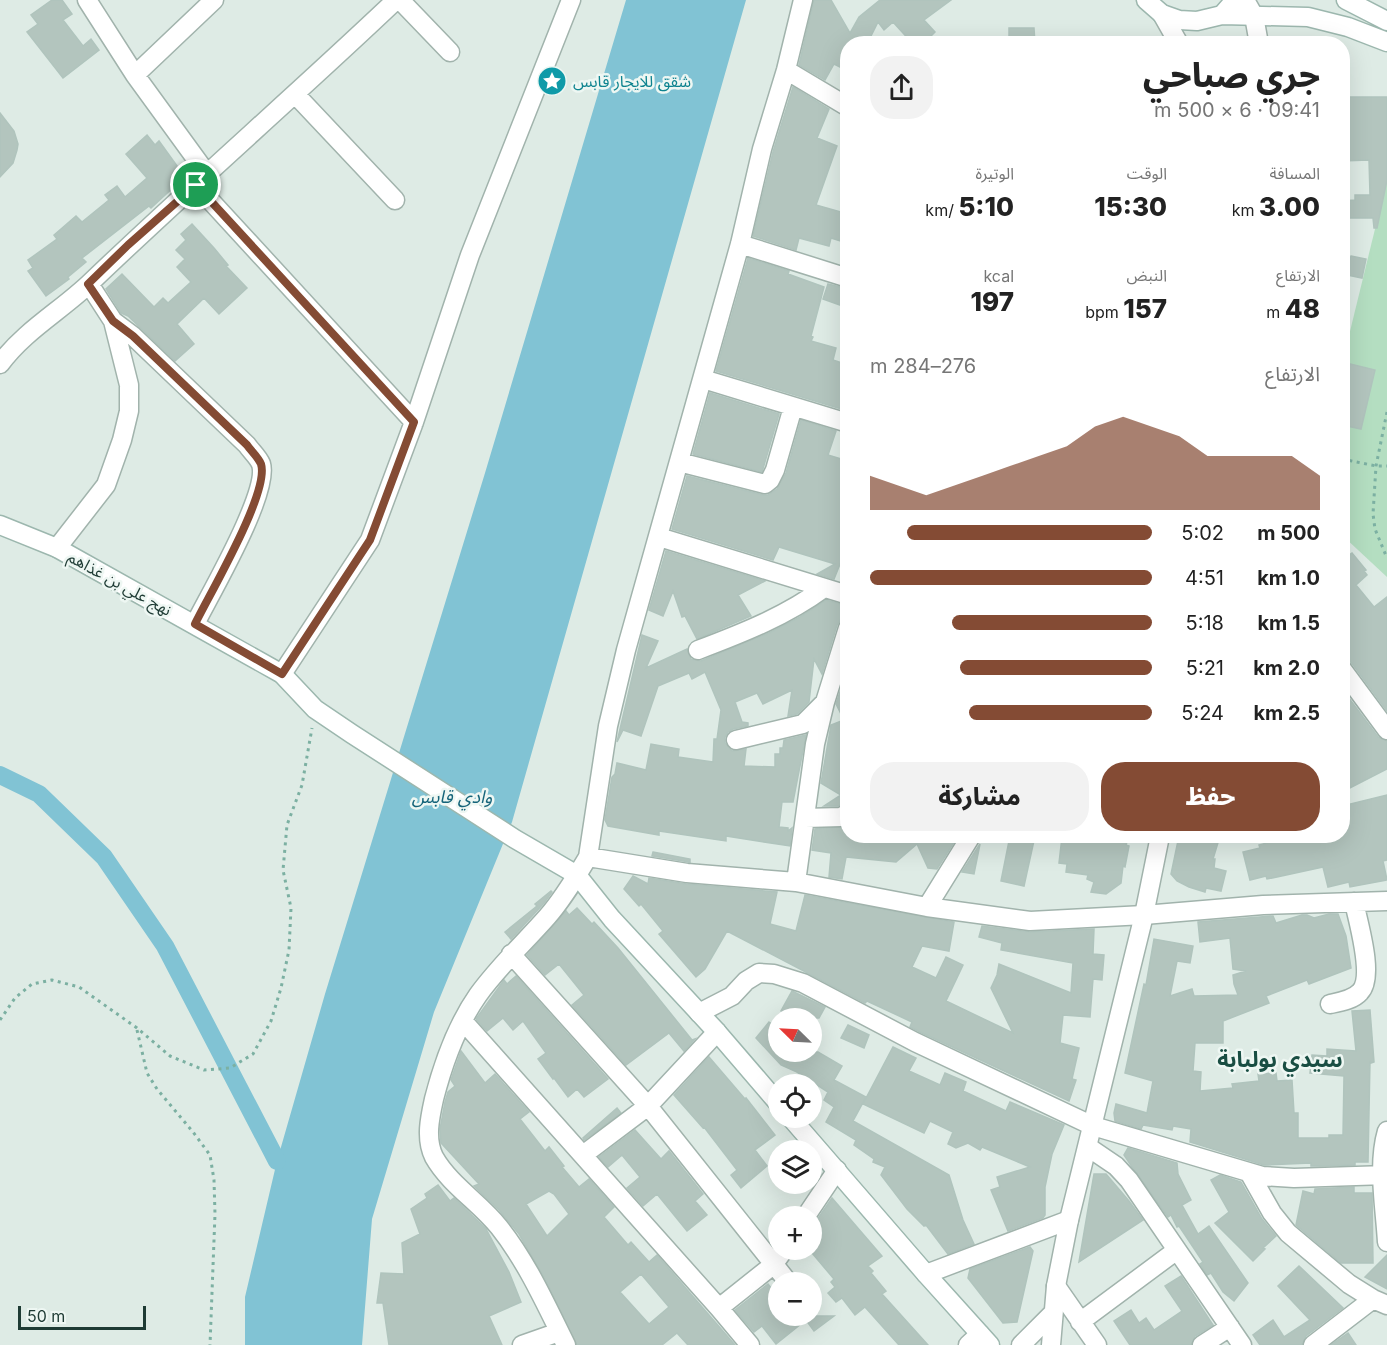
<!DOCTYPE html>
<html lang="ar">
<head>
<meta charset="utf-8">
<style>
	:root { --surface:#fff; --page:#f2f2f2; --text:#222; --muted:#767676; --accent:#844b34 }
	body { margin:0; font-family:Inter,"Noto Sans Arabic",sans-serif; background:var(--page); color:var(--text); direction:rtl; height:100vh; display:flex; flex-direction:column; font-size:22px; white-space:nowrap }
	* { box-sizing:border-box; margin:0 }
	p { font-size:20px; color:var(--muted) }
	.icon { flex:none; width:33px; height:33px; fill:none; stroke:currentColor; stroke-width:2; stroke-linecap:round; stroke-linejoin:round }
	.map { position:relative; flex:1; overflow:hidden; direction:ltr }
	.drawer { position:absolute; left:840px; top:36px; width:510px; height:807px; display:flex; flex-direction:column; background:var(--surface); border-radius:24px; box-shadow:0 6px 24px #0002; direction:rtl }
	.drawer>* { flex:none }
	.needle { width:39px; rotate:294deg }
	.controls { position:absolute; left:768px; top:1008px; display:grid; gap:12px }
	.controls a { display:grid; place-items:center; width:54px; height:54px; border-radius:50%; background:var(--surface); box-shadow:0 6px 24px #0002; font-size:30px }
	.scale { position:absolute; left:18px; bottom:15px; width:128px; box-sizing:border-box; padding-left:6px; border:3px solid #1e3b34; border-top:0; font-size:16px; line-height:21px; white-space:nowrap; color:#1e3b34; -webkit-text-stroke:4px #eef7f3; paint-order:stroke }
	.pin { position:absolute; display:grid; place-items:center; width:51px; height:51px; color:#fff; margin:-26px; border:3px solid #fff; border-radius:50%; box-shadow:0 2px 6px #0007 }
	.round { display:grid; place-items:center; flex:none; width:63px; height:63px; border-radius:24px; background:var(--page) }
	.headline { display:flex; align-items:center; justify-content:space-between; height:102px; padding:0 30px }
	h1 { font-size:33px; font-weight:800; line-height:45px }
	.metrics { display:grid; grid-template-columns:repeat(3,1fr); gap:9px; height:102px; padding:6px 30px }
	.metrics div { display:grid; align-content:center }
	.metrics b { font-size:26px; font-weight:800 }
	.metrics small { font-size:16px; font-weight:400 }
	.metrics p { font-size:16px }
	.chart { height:168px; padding:12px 30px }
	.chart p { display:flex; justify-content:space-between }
	.chart svg { width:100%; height:108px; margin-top:6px; fill:var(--accent); opacity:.7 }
	.cta { display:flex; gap:12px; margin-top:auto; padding:12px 30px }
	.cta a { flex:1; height:69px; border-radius:24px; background:var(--accent); color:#fff; font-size:24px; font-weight:800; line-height:69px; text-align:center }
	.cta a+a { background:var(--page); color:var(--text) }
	ul { padding:0 30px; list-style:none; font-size:20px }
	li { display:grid; grid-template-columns:96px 72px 1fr; align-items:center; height:45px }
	li i { height:15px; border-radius:8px; background:var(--accent) }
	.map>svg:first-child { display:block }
</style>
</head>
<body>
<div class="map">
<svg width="1387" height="1345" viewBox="0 0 1387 1345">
	<rect width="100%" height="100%" fill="#deebe5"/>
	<path fill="#b4dec1" d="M1387 180V577L1343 536 1342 364Z"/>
	<path fill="#81c3d4" d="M626 0H746L512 822 434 1012 372 1219 362 1345H245V1297L277 1161 325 994 485 473Z"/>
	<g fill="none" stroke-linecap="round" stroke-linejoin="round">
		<path stroke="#81c3d4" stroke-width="18" d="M0 775 39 794 104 857 165 946 277 1161"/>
	</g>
	<path fill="#b3c5be" stroke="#b0c4bd" stroke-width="1.5" fill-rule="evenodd" d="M52 0H62L72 14 63 20 83 46 91 39 99 50 63 78 27 32 38 24 31 15Z
		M814 0H831L850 33 859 17 880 0H951L924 20 935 32 923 44H913L893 22 884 30 878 22 867 44H848V71L834 64 825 80 799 65Z
		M1009 28H1034L1035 44H1009Z
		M793 87 829 109 817 138 837 146 816 205 848 214V229L844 242 831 238 829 246 799 238 796 250 753 236 773 152Z
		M1342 97H1387V180L1377 228H1374L1373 218H1342V201L1355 200V195H1370L1369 160 1342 161Z
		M0 113 14 131 18 144 17 150 13 163 0 177Z
		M147 135 155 145 159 141 180 170 181 177 178 183 151 208 149 206 82 258 86 262 68 277 69 279 46 296 28 271 33 268 28 260 57 239 54 235 76 216 82 222 109 200 105 195 117 186 125 197 147 178 126 154Z
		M192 224 214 248 228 265 226 266 247 288 219 314 204 298 177 324 194 344 175 361 128 316 121 313 106 289 122 274 154 307 163 298 168 303 191 282 177 267 185 259 176 250 186 240 181 234Z
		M1351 256 1366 259 1362 278 1342 274V258L1350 259Z
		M748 258 789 271 788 274 824 287 811 336 813 337 811 341 836 348 833 360 842 363 841 367 848 369V411L716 371Z
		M828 284 848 289V308L823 299Z
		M1342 362 1375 370 1361 429 1342 425Z
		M710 393 779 414 762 472 693 454Z
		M801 420 836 431 828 455 848 461V544L834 579 817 574 835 564 779 547 773 560 672 529 687 476 763 495H768L777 489 786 473Z
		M666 551 765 581 738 595 751 616 697 639 685 616 682 617 673 591 663 616 649 610Z
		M1352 553 1366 570 1364 571 1367 575 1356 585 1374 607 1387 597V711L1351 662 1342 658V560Z
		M826 600 848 606V617L841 619 837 625 822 674 814 659 809 702 797 714 788 716 792 690 763 704 757 693 735 702 742 722 748 723V726L733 729 728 732 725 737V743L732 751 746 749 744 766 775 767V754H780V748H783L784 740 806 735 793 802H782L779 827 788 828V831L792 828 790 846 726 836V841L659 831V835L608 826 605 820 612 777 615 774 617 763 646 770 651 744 679 749 678 757 713 762 714 739H717L721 710 705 672 692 679 689 673 658 686 641 736 623 730 617 742 642 635 658 641 646 668 687 649 691 659 701 661 769 633 800 617Z
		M848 668V802L838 806H824L841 795 821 783 831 725 844 720 836 704Z
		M1342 689 1378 737 1387 741V769L1342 792Z
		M1387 795V860L1383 861 1387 880 1350 887 1349 882 1328 887 1323 867 1277 877 1267 879 1266 876 1250 880 1243 852 1260 848 1259 845 1267 843V839L1281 836H1342V806Z
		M848 826V836H958L937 869 928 868 917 844 896 862 846 857 842 879 829 877 831 853 812 850 815 829Z
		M1010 836H1035L1024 886 1001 881Z
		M1065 836H1129L1126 845 1129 846 1125 867 1123 866 1121 883 1106 894 1091 892 1094 882 1087 879 1088 875 1066 872 1067 864 1059 863 1062 837H1064Z
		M1179 836H1220L1213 859H1215L1214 868 1226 871 1221 891 1206 888 1205 892 1189 887 1177 881 1171 874Z
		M980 844 974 874 962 872Z
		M653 852 690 859V862L652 856Z
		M633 876 648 884 649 878 686 884 777 892 770 924 796 931 805 895 954 922 949 951 922 946 912 967 936 978 946 957 963 965 946 1001 1013 1033 991 988 997 975 999 964 1071 993 1073 963 1001 950 1002 943 979 937 982 926 1030 932 1094 929 1093 954 1104 955 1102 980 1093 979 1090 1017 1063 1015 1060 1043 1079 1048 1072 1079 1076 1080 1069 1101 920 1032 910 1027 912 1022 867 1001 865 1003 727 931 705 969 696 977 659 934 663 931 641 904 639 906 624 889Z
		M551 891 552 892 544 903 511 939 505 932 537 906 535 904Z
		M577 908 592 924 594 922 618 948 692 1040 695 1039 684 1051 669 1033 626 1065 572 1005 584 995 559 964 545 975 527 955 566 911 569 915Z
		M1329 914H1338L1346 936 1351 968 1309 984 1307 980 1266 996 1269 1003 1223 1021V1043H1195L1193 1071 1201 1072 1200 1091 1233 1088 1232 1084 1259 1081 1258 1074 1276 1073 1277 1081 1292 1080 1294 1113H1298V1138H1329V1135H1343L1344 1076 1310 1073 1312 1055 1327 1056V1049L1356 1051 1352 1011 1370 1010 1374 1062 1371 1063 1370 1061 1368 1162H1355V1165L1320 1166H1311V1163L1264 1165 1190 1142 1191 1129 1173 1126 1172 1130 1143 1125 1141 1129 1115 1121 1114 1113 1116 1104 1147 1113 1153 1081 1125 1073 1144 984 1146 985 1154 939 1193 946 1190 963 1177 961 1170 996 1192 989 1194 996 1238 995 1234 984 1233 975 1246 971 1233 969 1230 938 1200 942 1198 922 1273 916 1276 923 1302 915H1307L1314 918Z
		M516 976 608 1079 584 1097 577 1089 568 1097 554 1078 553 1079 538 1059 546 1053 523 1021 513 1030 503 1018 487 1031 476 1019 504 980 507 984Z
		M792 991 825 1007 819 1018H797L781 1011Z
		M769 1022 778 1028V1052H818L842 1066 834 1080 866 1097 853 1121 949 1175 963 1220 974 1244 948 1254 926 1225 924 1226 907 1209 881 1175 885 1167 873 1162 874 1159 854 1145 856 1140 826 1122 834 1107 824 1100 828 1092 797 1072 781 1065 756 1038Z
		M848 1025 869 1035 864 1048 841 1038Z
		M893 1047 916 1058 909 1071 940 1085 945 1073 966 1082 963 1091 1006 1111 1010 1102 1064 1125 1052 1154 1045 1187V1215L1043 1218 1008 1231 991 1190 1000 1187 997 1177 1030 1167 982 1147 980 1150 968 1143 956 1148 948 1144 953 1132 930 1121 924 1133 863 1104Z
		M461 1051 485 1083 495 1074 529 1112 520 1119 545 1151 549 1147 564 1166 562 1167 579 1187 589 1179 614 1207 604 1217 628 1245 631 1242 649 1262 657 1255 735 1345H688L677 1333 662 1345H577L545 1279 519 1234 499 1210 474 1186 479 1184 441 1143 440 1129 445 1102 448 1092 455 1086 451 1080ZM549 1191 554 1194 569 1214 547 1236 526 1204ZM641 1274 669 1307 649 1324 620 1292Z
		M709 1057 745 1099 746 1098 775 1135 755 1150 767 1166 741 1188 731 1175 737 1170 704 1127 703 1128 674 1095Z
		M617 1108 621 1113 584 1140 583 1138Z
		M635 1130 661 1159 669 1151 703 1194 695 1201 707 1215 687 1231 657 1194 643 1206 627 1188 640 1177 622 1155 608 1167 599 1157Z
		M1128 1148 1177 1163 1178 1174 1191 1200 1182 1205 1198 1234 1209 1226 1248 1283 1234 1301 1223 1292 1211 1273 1207 1275 1200 1264 1203 1262 1179 1226 1177 1227 1171 1215 1168 1217 1130 1164 1124 1155Z
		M1094 1174H1106L1129 1201 1143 1220 1079 1262Z
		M1220 1175 1241 1182 1262 1219 1276 1236 1263 1248 1265 1249 1253 1261 1215 1223 1229 1212 1211 1180Z
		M438 1185 450 1201 454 1198 486 1229 509 1272 521 1302 489 1316 502 1345H389L383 1303H377L381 1273 404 1274 402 1243 420 1234 411 1209 427 1198 425 1194Z
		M1354 1187V1193H1372L1373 1263H1341L1296 1225 1303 1191 1314 1194 1315 1189Z
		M832 1198 882 1256 868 1266 873 1271 871 1273 886 1291 882 1294 928 1345H899L865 1307 855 1315 842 1298 836 1302 828 1293 835 1287 831 1282 834 1279 812 1253V1236L822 1227 817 1220Z
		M1030 1247 1033 1251 1017 1322 1003 1323 968 1278 970 1269Z
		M1387 1255V1289L1365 1277Z
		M1299 1266 1343 1308 1306 1336 1302 1345H1260L1253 1335 1273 1320 1284 1337 1310 1320 1278 1286Z
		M1181 1276 1213 1325 1195 1336 1191 1345H1130L1114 1321 1131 1310 1139 1323 1146 1318 1154 1330 1182 1311 1165 1286Z
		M768 1284 778 1297V1316H834L814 1331 806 1320 776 1344 762 1326 754 1332 735 1310Z
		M1348 1333 1356 1345H1331Z"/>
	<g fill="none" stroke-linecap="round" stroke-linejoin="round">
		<g stroke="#a1b3ac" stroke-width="21">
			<path id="minor" d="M87 0 135 75 207 174
				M400 0 450 52
				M786 70 848 107
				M135 75 214 0
				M295 94 395 200
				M196 185 414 422
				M740 244 848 278
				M113 321 133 336 247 445C251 451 258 457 261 464 270 492 210 594 195 624
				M0 364C24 331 62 310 91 282 191 186 296 95 396 0
				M703 379 848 423
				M679 462 765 484 770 480 775 470 793 407
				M659 537 848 595
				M57 548 106 485 122 440 129 411V385L113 321 89 284
				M698 650C743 633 786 616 824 588
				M1342 669 1387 730
				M282 674 370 540 414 422 470 255 571 0
				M736 740 803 724 825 702
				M805 818 841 817 848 813
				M588 857 608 726 626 650 740 244 762 149 786 70 803 0
				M796 882 815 744 825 702 848 628
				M927 907 971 836
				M511 954 648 1106 788 1282
				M1330 1004C1340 1002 1353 1000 1360 992 1375 977 1358 922 1354 902
				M699 1013 732 996 746 981 759 973 774 974 803 983 915 1042 1093 1126 1262 1176 1294 1178 1387 1175
				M463 1021 719 1308 750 1345
				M1387 1131C1377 1165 1385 1207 1387 1242
				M1088 1147 1116 1166 1129 1180 1242 1345
				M583 1155 648 1106 717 1032
				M1250 1174 1272 1213 1288 1233 1349 1284 1373 1299 1387 1305
				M806 1216 837 1170
				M926 1274 1069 1220
				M1056 1286 1097 1345
				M719 1308 773 1265 784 1250
				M1080 1322 1177 1250
				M522 1345 559 1332
				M566 1345C546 1305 527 1262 499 1227 479 1202 450 1185 434 1157 425 1139 430 1117 434 1099 443 1064 457 1025 478 995 499 966 524 943 547 917 563 899 576 877 588 857L687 873 796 882 927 907 1030 921 1144 915 1263 905 1387 901
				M968 1345 980 1334
				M1202 1345 1230 1327
				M1313 1345 1373 1299"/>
		</g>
		<g stroke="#a1b3ac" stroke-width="21">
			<path id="tertiary" d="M1245 0 1254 16 1259 44
				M1162 14 1179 44
				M1021 1345 1052 1314
				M1051 1345 1056 1286 1069 1220 1144 915 1160 836"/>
		</g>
		<g stroke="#9cb7ae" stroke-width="21">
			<path id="secondary" d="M1146 0 1162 14 1179 20 1197 21 1222 15 1235 0
				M1346 0 1387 21
				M1222 15 1308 17 1348 27 1387 42
				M0 525 57 548 282 674 315 709 352 734 515 839 577 875 612 919 717 1032 778 1103
				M791 1118 926 1274 990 1345"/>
		</g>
		<path stroke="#7cb0a2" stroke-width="3" stroke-dasharray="3 4.5" stroke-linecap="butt" d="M1387 412 1376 466 1373 514 1375 529 1387 558
			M1342 459 1376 466H1387
			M0 1020 15 998 32 984 52 980 79 987 137 1028 170 1056 204 1070 230 1068 253 1054 271 1021 281 988 289 950 291 908 283 870 287 825 302 785 312 728
			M137 1030 147 1073 157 1089 193 1132 210 1155 214 1180 215 1214 210 1345"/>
		<use href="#minor" stroke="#fff" stroke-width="18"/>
		<use href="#tertiary" stroke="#fff" stroke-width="18"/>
		<use href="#secondary" stroke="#fff" stroke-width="18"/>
	</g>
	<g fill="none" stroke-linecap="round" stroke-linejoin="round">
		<g stroke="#fff" stroke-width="12">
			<path id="route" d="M196 185 414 422 370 540 282 674 195 624C209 595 270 492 261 464 258 457 251 451 247 445L133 336 113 321 88 284 128 245Z"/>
		</g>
		<use href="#route" stroke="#844b34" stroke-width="8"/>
	</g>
	<defs>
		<g id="sight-disc" transform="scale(1.5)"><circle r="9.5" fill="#0f9aa8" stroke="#eef7f3"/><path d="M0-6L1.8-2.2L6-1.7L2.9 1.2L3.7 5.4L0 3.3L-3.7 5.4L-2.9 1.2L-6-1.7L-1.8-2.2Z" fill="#fff"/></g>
	</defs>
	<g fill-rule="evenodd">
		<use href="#sight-disc" x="552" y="81"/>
	</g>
	<g text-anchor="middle" stroke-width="5" stroke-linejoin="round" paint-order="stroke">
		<g font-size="16" fill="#0d838f" stroke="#eef7f3" text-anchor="start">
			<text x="573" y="87">شقق للايجار قابس</text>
		</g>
		<g font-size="16" fill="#1e3b34" stroke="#eef7f3">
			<text transform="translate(120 583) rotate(29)" y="6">نهج علي بن غذاهم</text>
		</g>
		<g font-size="18" font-style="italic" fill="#15647a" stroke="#eef7f3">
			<text x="452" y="803">وادي قابس</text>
		</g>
		<g font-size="22" font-weight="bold" fill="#194e43" stroke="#eef7f3">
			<text x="1280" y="1067">سيدي بولبابة</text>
		</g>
	</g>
</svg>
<div class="controls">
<a><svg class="needle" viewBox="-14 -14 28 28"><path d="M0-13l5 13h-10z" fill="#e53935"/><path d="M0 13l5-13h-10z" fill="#767676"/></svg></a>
<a><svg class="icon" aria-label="locate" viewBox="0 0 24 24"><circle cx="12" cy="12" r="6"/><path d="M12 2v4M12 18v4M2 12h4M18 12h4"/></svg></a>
<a><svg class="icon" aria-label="layers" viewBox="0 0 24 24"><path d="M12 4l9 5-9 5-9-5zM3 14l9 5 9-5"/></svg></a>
<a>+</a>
<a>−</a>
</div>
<div class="scale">50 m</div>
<div class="pin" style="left:196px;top:185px;background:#1e9e55"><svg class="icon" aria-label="arrive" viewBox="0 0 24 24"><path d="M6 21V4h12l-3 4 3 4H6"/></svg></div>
<section class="drawer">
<div class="headline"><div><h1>جري صباحي</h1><p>09:41 · 6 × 500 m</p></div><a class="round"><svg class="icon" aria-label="share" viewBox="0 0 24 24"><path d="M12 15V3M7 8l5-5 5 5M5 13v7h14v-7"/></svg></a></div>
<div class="metrics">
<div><p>المسافة</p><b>3.00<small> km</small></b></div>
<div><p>الوقت</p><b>15:30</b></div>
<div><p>الوتيرة</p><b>5:10<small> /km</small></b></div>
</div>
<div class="metrics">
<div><p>الارتفاع</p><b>48<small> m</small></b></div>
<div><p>النبض</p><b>157<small> bpm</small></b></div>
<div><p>kcal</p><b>197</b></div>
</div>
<div class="chart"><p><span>الارتفاع</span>276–284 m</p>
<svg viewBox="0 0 160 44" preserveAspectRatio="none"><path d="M0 44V30L10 34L20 38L30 34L40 30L50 26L60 22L70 18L80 10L90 6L100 10L110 14L120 22L130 22L140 22L150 22L160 30V44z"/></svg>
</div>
<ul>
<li><b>500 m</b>5:02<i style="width:87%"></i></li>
<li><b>1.0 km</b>4:51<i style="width:100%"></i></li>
<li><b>1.5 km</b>5:18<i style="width:71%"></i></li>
<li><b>2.0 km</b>5:21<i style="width:68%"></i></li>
<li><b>2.5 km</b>5:24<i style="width:65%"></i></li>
</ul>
<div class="cta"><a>حفظ</a><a>مشاركة</a></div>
</section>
</div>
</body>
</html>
